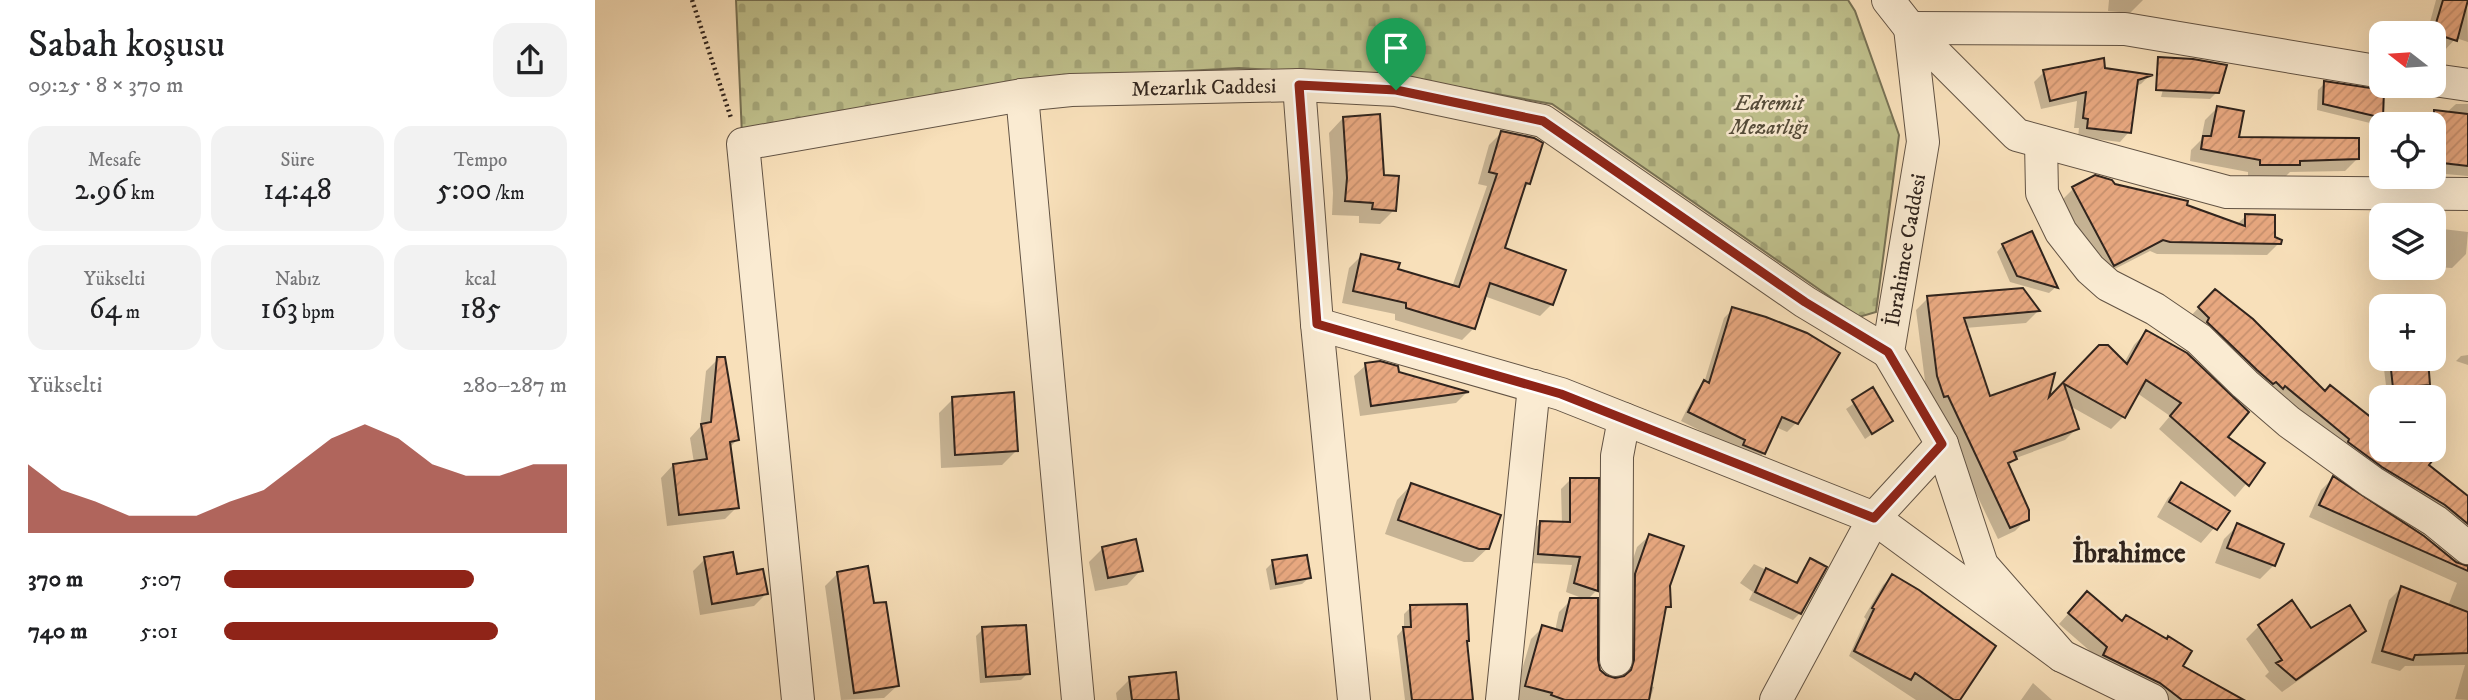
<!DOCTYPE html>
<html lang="tr">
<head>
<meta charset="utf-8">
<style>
	:root { --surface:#fff; --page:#f2f2f2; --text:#202124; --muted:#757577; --accent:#8f2418 }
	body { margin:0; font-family:"IM FELL DW Pica",serif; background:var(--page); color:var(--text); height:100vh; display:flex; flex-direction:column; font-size:26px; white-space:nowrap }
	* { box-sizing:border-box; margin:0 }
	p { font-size:23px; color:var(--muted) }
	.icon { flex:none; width:38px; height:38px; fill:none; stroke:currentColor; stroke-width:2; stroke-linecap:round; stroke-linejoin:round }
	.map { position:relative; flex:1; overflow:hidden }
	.side { display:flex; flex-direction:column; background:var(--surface); width:595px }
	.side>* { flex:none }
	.needle { width:46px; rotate:287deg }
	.fabs { position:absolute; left:1774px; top:21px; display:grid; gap:14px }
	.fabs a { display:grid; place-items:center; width:77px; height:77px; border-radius:14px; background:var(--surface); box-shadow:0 7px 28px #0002; font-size:35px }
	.pin { position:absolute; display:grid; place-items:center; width:60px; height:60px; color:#fff; margin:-72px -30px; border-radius:50% 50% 50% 0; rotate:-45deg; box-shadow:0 0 7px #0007 }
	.pin .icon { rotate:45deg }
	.round { display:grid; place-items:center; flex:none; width:74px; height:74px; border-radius:21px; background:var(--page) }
	.overview { display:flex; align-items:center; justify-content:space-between; height:119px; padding:0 28px }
	h1 { font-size:38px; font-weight:600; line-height:52px }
	.stats { display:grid; grid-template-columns:repeat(3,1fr); gap:10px; height:119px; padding:7px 28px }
	.stats div { display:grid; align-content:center; border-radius:18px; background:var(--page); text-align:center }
	.stats b { font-size:30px; font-weight:600 }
	.stats small { font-size:19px; font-weight:400 }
	.stats p { font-size:19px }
	.chart { height:196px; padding:14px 28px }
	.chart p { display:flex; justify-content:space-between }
	.chart svg { width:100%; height:126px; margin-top:7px; fill:var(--accent); opacity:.7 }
	ul { padding:0 28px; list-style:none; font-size:23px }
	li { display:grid; grid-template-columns:112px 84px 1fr; align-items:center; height:52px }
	li i { height:18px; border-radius:9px; background:var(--accent) }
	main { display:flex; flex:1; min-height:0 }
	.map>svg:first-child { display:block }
</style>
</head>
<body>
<main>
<section class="side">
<div class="overview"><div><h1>Sabah koşusu</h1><p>09:25 · 8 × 370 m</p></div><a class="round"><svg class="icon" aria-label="share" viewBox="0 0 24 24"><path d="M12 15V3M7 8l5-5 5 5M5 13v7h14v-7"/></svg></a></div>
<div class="stats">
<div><p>Mesafe</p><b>2.96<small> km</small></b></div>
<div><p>Süre</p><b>14:48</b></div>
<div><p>Tempo</p><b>5:00<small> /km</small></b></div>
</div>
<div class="stats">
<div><p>Yükselti</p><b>64<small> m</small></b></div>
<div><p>Nabız</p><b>163<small> bpm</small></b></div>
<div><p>kcal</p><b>185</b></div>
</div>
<div class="chart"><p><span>Yükselti</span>280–287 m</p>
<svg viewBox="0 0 160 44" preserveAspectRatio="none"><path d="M0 44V20L10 29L20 33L30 38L40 38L50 38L60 33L70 29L80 20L90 11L100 6L110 11L120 20L130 24L140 24L150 20L160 20V44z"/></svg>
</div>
<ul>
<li><b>370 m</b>5:07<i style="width:73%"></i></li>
<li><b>740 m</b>5:01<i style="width:80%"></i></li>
</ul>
</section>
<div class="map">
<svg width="1873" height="700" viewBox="0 0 1873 700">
	<defs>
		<pattern id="cemetery-stones" width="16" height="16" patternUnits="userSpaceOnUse" patternTransform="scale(1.75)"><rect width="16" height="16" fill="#c0c18d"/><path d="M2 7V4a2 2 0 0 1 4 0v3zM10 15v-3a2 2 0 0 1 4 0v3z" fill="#a5a679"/></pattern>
		<pattern id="building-hatch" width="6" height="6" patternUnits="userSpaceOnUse" patternTransform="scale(1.75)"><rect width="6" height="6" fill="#e8a880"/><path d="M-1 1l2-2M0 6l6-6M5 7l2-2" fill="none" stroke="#c7906e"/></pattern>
	</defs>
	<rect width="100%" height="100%" fill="#f8e0ba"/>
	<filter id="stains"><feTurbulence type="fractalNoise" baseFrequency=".00286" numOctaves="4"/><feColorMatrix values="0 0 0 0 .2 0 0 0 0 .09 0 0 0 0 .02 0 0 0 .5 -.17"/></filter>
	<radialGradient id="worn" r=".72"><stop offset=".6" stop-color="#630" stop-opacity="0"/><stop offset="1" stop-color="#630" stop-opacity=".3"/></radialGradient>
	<path fill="url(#cemetery-stones)" stroke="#787255" stroke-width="2" d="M141 0H1253L1260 11 1304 135 1281 312 1264 317 957 104 812 78 644 68 433 80 147 135Z"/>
	<path fill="#0003" d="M1514 0H1548L1535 13 1513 11Z
		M1841 0H1872L1873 42 1861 38 1850 50 1839 47V33H1832Z
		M1574 67 1622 92 1615 99 1566 97Z
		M1509 69 1554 76 1546 84 1540 86 1534 132 1525 142 1483 137 1484 128H1479L1482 101 1446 109 1439 82 1449 72Z
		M1730 83 1786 117 1779 124 1722 110 1723 90Z
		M1861 104H1873V163L1839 124H1825L1836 112 1851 113Z
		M1623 107 1642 138 1762 159 1750 171 1695 172 1690 177 1653 176V172L1595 161 1596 150 1606 140 1610 120Z
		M748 118 787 176 799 210 785 224 764 223V216L737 215 738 193 734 133Z
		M906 133 934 183 927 190 908 249 957 304 945 316 889 296 879 328 867 340 800 320V314L747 303 754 268 766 256 857 287 892 186 883 184 894 145Z
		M1839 163 1873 166V176L1839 173Z
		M1519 186 1590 207 1641 225 1651 216 1684 243 1672 255 1562 254 1555 251 1506 276 1466 201 1478 189Z
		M1839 228 1873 232 1871 254 1857 268 1839 267Z
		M1408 245 1461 287 1454 293 1415 282 1402 252Z
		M1333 298 1443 311 1431 323 1370 328 1394 399 1451 402 1504 347 1529 363 1539 345 1551 332 1631 437 1668 464 1640 497 1564 429 1575 416 1542 393 1528 417 1516 429 1475 406 1482 428 1470 440 1421 458 1412 467 1432 519 1420 531 1403 539 1331 389 1321 310Z
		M1608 303 1787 450H1813L1873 498V546L1592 320Z
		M1138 309 1201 423 1192 432 1181 427 1169 453 1160 462 1142 449 1086 421 1101 391 1109 383 1129 318Z
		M1873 355V365L1861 361 1866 356Z
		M123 359 142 440 134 448 142 507 130 519 72 526 66 478 78 465 99 463 95 438 105 427 111 371Z
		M1831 359 1833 384 1826 391 1792 394 1789 369 1796 362Z
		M771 365 803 374 871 393 861 403 765 416 759 376Z
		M1278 390 1296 421 1270 439 1251 409Z
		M358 399 421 451 407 465 346 468 344 413Z
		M1738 478 1860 564 1873 567V700L1860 699 1870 665 1810 666 1805 671 1776 663 1794 600 1806 588 1853 606 1862 583 1714 517 1726 490Z
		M1002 479 1001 591 992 600 971 592 977 565 935 563 937 532 946 522 967 524 966 489 975 480Z
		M1587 484 1633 512 1606 543 1562 517 1573 498Z
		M816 485 893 548 878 562H869L790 534 802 500Z
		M1643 525 1679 565 1665 579 1620 563 1629 539Z
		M1054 536 1074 586V607L1069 611 1055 686 1059 687 1055 700H921L919 697 936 639 948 627 960 631 964 612 976 600 1004 671 1010 677 1020 680 1027 679 1029 587 1042 547Z
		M508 548 546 570 532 585 500 591 494 562Z
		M110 559 171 594 159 606 105 615 98 571Z
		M1216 560 1205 613 1198 620 1154 600 1158 592 1145 583 1159 564 1200 584 1209 567Z
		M678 562 714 578 707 584 675 590 671 569Z
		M243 573 278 605 302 686 289 698 246 700 230 586Z
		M1297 576 1363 700H1321L1254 656 1271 619 1269 617 1288 585Z
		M1697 603 1716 630 1769 631 1756 643 1687 692 1670 676 1674 672 1651 639 1664 626Z
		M1482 604 1525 623 1531 617 1585 666 1645 700H1566L1503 658 1464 624Z
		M816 607 873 640 870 643 874 700H810L802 636 809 628V614Z
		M388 629 433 673 426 680 385 683 381 636Z
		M535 679 583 700H522L521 693Z
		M1438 683 1457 700H1426Z"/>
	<path fill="url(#building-hatch)" stroke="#30241d" stroke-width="2" d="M1848 0H1873L1862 41 1838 33Z
		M1563 57 1598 59 1632 65 1624 93 1561 90Z
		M1509 58 1510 68 1558 75 1543 80 1536 133 1492 128 1493 119 1488 118 1491 92 1455 101 1448 70Z
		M1729 81 1789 90 1788 118 1728 104Z
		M1622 106 1649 111 1644 137 1764 138V159L1705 161V165H1665V160L1606 149 1608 136H1616Z
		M1839 110 1873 114V166L1839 162Z
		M785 114 789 175 804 176 801 211 777 209 778 203 750 201 752 178 748 117Z
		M906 131 939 138 948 143 935 184 931 183 910 248 971 270 958 305 895 283 880 329 811 308V303L758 291 766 254 805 263 803 269 864 287 902 174 894 172Z
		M1500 175 1517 180 1520 184 1593 201 1592 205 1650 226V214L1680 215V237L1687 240 1686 244 1575 242 1568 240 1519 266 1477 187Z
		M1437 231 1463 288 1422 276 1407 244Z
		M1428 288 1445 311 1369 318 1395 396 1460 373 1454 397 1504 345H1513L1532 364 1551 330 1592 353 1654 412 1633 437 1670 463 1654 486 1575 416 1586 403 1551 380 1530 418 1469 384 1484 429 1419 452 1422 459 1413 463 1434 510V520L1415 528 1353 396 1349 397 1342 376 1332 296Z
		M1620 289 1658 319 1730 391 1735 385 1787 426V450H1846L1834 465 1873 496V524L1850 505 1787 467 1753 442 1754 439 1690 386 1688 389 1681 382 1678 384 1662 370 1612 322 1614 318 1603 307Z
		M1137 307 1171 317 1212 333 1245 353 1203 424 1187 417 1170 454 1148 445 1150 440 1093 412 1109 380 1114 383Z
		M122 357H130L144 440 135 442 144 508 84 515 78 464 112 459 106 424 116 422Z
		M1813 359H1833L1835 385 1798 388 1795 360Z
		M785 361 803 366 804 372 874 392 776 406 770 363Z
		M1278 387 1298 421 1277 434 1257 400Z
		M419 392 423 451 360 455 357 397Z
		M1738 476 1829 536 1861 562 1873 566V571L1724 505Z
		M975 478H1004L1003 591 979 583 985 557 943 554 945 521 975 522Z
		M1586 482 1635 511 1622 530 1574 502Z
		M816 483 906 515 894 549H884L803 520Z
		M1642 523 1689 544 1680 566 1632 548Z
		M1054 534 1089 546 1075 586 1076 607H1071L1054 700H970L956 695 957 693 930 686 947 625 967 631 975 598H1003V660L1005 670 1011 675 1020 678 1029 676 1036 670 1039 660 1040 574Z
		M541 539 548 571 513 578 507 547Z
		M138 552 142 574 168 569 173 594 117 604 109 557Z
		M712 555 716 578 681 584 677 560Z
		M1215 558 1232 567 1206 614 1160 592 1171 568 1202 583Z
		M273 566 279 603 291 602 304 686 259 693 242 572Z
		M1297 574 1324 590 1401 646 1365 700H1359L1320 673 1316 680 1259 651 1279 609 1277 608Z
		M1806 586 1873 612V653L1820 655 1818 660 1787 651Z
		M1492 591 1527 621 1531 615 1572 639 1573 636 1597 651 1588 666 1649 700H1587L1565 683 1508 655 1512 647 1473 613Z
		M1697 600 1716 628 1755 605 1771 631 1701 680 1681 663 1687 660 1663 625Z
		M872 604 874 641H872L878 700H817L808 627H816L815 605Z
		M431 625 435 674 391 677 387 627Z
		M581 672 584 700H537L534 677Z"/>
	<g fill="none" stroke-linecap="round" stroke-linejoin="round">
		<g stroke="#625344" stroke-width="34">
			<g id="minor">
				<path d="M1293 0 1315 28 1422 135 1632 192 1873 194"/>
				<path d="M1315 28 1328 142 1293 352 1347 444 1387 565 1467 656 1557 700"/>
				<path d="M1315 28 1530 29 1787 72"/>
				<path d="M1839 80 1873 85"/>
				<path d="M704 85 722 324 759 700"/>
				<path d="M427 95 483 700"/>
				<path d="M1446 142 1447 193 1466 232 1495 269 1513 285 1560 309 1604 339 1650 384 1694 422 1777 482 1840 521 1873 548"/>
				<path d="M722 324 966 394 1279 518 1467 656"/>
				<path d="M1021 660 1022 456 1029 419"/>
				<path id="s1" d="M203 700 148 144 427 95 476 90 704 85 801 90 948 121 1210 302 1293 352"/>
				<path d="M907 700 939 386"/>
				<path d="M1181 700 1279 518 1347 444"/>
			</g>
		</g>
		<path stroke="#30241d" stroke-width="4.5" stroke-dasharray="2 3.5" stroke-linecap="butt" d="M97 0 136 118"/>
		<use href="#minor" stroke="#faebd2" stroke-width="32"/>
	</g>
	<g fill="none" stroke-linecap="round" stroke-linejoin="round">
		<g stroke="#fff" stroke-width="14">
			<path id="route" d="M704 85 801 90 948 121 1210 302 1293 352 1347 444 1279 518 966 394 722 324Z"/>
		</g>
		<use href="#route" stroke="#8f2418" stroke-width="9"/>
	</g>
	<g text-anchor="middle" stroke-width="5" stroke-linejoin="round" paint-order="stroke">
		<g font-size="21" fill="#30241d" stroke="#faebd2">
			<text dy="7" stroke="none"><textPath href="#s1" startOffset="1024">Mezarlık Caddesi</textPath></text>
			<text transform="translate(1310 250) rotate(-80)" y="7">İbrahimce Caddesi</text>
		</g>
		<g font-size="21" font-style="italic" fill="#544b39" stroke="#faebd2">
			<text x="1174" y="110">Edremit<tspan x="1174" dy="24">Mezarlığı</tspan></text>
		</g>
		<g font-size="28" font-weight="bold" fill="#30241d" stroke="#faebd2">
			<text x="1534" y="562">İbrahimce</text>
		</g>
	</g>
	<rect width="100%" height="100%" filter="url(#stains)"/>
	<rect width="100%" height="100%" fill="url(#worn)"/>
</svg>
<div class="fabs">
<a><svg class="needle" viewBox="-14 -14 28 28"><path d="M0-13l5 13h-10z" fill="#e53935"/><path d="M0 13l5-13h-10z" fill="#757577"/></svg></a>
<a><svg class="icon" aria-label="locate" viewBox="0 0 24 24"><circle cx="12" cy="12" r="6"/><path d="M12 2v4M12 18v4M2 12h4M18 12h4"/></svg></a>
<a><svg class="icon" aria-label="layers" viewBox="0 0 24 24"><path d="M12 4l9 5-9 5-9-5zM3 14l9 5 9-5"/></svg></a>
<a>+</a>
<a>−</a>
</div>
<div class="pin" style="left:801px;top:90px;background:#1e9e55"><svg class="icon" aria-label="arrive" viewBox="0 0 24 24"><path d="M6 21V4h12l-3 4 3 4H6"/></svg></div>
</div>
</main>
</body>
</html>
